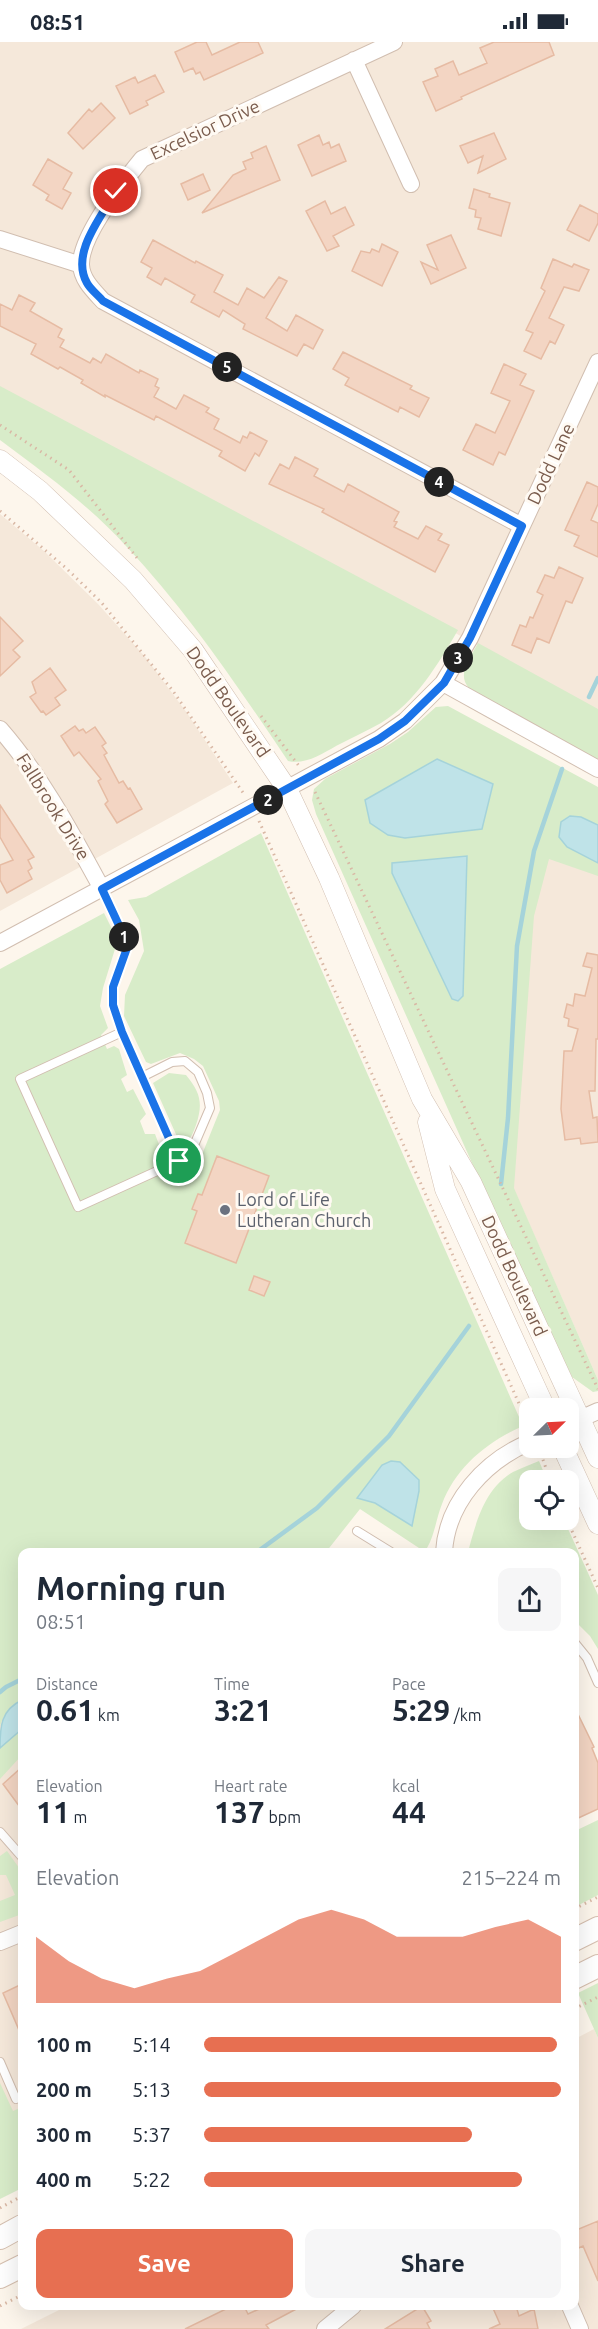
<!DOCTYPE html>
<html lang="en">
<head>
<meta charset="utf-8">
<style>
	:root { --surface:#fff; --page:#f6f6f7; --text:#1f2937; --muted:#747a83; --accent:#e76f51 }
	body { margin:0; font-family:Ubuntu,sans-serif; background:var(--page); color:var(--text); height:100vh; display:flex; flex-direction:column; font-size:22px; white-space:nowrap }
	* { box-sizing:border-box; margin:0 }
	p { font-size:20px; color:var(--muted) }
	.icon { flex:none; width:33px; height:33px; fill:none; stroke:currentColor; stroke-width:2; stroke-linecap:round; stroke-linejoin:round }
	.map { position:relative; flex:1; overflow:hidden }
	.details { position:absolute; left:18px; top:1506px; width:561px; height:762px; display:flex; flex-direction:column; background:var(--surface); border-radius:12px; box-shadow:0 6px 24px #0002 }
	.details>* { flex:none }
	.needle { width:39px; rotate:66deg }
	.controls { position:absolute; left:519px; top:1356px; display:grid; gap:12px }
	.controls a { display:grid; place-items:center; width:60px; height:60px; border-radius:12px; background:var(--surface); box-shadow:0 6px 24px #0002; font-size:30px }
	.pin { position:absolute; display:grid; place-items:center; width:51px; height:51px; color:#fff; margin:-26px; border:3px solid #fff; border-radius:50%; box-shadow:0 2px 6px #0007 }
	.km { position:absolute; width:30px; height:30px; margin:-15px; border-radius:50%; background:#222; color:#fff; font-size:16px; line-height:30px; text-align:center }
	.round { display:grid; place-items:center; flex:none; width:63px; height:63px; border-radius:12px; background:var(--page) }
	.headline { display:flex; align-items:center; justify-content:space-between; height:102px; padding:0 18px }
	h1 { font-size:33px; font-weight:600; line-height:45px }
	.metrics { display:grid; grid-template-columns:repeat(3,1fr); gap:9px; height:102px; padding:6px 18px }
	.metrics div { display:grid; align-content:center }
	.metrics b { font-size:30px; font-weight:600 }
	.metrics small { font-size:16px; font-weight:400 }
	.metrics p { font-size:16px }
	.chart { height:168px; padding:12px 18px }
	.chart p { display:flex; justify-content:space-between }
	.chart svg { width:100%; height:108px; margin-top:6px; fill:var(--accent); opacity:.7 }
	.primary-button { display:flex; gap:12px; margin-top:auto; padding:12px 18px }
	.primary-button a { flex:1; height:69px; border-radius:12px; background:var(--accent); color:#fff; font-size:24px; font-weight:600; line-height:69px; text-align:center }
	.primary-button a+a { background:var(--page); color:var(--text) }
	ul { padding:0 18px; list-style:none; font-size:20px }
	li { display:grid; grid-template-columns:96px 72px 1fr; align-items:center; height:45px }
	li i { height:15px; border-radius:8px; background:var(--accent) }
	.status { display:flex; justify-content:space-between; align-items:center; height:42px; padding:0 30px; background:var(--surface); direction:ltr }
	.status svg { height:16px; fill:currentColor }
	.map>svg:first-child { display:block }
</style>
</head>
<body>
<div class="status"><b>08:51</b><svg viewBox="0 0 49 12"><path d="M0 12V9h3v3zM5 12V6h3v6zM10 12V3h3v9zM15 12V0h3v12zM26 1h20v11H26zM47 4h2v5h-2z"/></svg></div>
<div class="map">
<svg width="598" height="2287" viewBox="0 0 598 2287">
	<rect width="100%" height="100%" fill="#fdf6ec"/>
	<path fill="#f5e8da" d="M0 0H598V668L0 346Z
		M0 472 44 509 99 563 146 616 187 671 233 741 0 869Z
		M436 665 598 762V1338L514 1147 325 737 390 702 408 690Z
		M0 1575 22 1601V2119L0 2130Z
		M594 1987 598 1996V2287H21L67 2264H574L575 1997Z"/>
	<path fill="#d8ecc9" d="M0 344 458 588C438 622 416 660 381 681 367 689 351 696 336 704 322 712 305 723 288 719 238 645 188 570 126 504 89 463 44 431 0 398Z
		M478 601 598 667V718L469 646C456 632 471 615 478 601Z
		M448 664 598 745V834L549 817 534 874 514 1146 598 1338V1349L593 1350 572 1335 523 1235 316 772 312 758 314 747 325 737 390 702 408 690 436 665Z
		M261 791 523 1384C487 1400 456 1425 442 1462 436 1477 435 1492 427 1506H419L360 1467 326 1510H22V1658C10 1664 4 1671 0 1684V927L104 871 115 893V907L103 946 100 964 108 986 101 993 107 1007 114 1004 119 1007 127 1033 121 1037 127 1050 133 1047 146 1072 140 1079 145 1092H155L165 1118 159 1121 166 1137 192 1123 201 1115 220 1068 219 1059 203 1024 194 1017 180 1011 151 1022 146 1020 124 974 125 953 144 909 139 878 128 858 146 855Z
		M169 1031 186 1033C201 1051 203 1062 196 1083 193 1091 192 1095 186 1100L179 1099 153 1041Z
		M539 1419 547 1438H530V1478H564L598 1553V1607L590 1594 575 1579 574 1510H468C476 1481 484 1447 513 1430 521 1426 530 1423 539 1419Z
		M22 1687V1713L0 1737V1706Z
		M598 1778V1853L575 1865V1789Z
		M7 1809 22 1830V1872L0 1880V1859L15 1853 6 1833H0V1814Z
		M598 1941V1996L578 1951Z
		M0 2041 13 2069 22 2065V2146L0 2157Z"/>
	<path fill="#bfe3e8" stroke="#a5d3da" stroke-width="1.5" d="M437 717 493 742 482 787 405 796 388 793 370 781 365 758Z
		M570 774 581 775 598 783V821L567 805 559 795 561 780Z
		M467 814 463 954 458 959 452 957 392 831V821Z
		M391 1419 400 1420 419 1438V1449L412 1484 375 1461 357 1456 382 1423Z
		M22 1658V1687L0 1706C0 1684 1 1668 22 1658Z"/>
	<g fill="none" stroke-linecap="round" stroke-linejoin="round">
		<path stroke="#a5d3da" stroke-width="4.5" d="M589 655 598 636
			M501 1142 508 1076 517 904 534 809 562 727
			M257 1510 317 1466 389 1394 469 1284
			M0 1650 6 1645 22 1637"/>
	</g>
	<path fill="#f3d5c3" stroke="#e6bba3" stroke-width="1.5" d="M197 0H206L212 13 240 0H258L263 11 204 38 200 30 196 32 193 26 184 30 175 10Z
		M494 0H549L554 13 461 55 462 57 436 69 423 40 438 34 435 27 453 19 459 33 487 21 480 6Z
		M155 33 164 50 146 59 148 63 130 72 116 44 135 35 138 41Z
		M101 61 115 76 83 107 68 91 89 67 92 70Z
		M494 91 506 117 478 131 483 114 468 121 460 104Z
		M319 93 323 103 329 100 331 106 339 102 346 119 312 134 298 103Z
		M266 104 280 138 202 171 233 133 246 127 243 120 253 116 251 111Z
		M48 117 72 131 63 147 71 151 62 167 46 158 49 153 33 143Z
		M203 132 210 148 188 158 181 142Z
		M474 147 490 152 489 155 510 161 501 194 478 187 481 176 475 175 476 168 469 166Z
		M325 159 331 172 345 165 354 183 333 194 339 204 327 209 306 169Z
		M580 163 598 172V181L589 199 567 188Z
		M451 193 466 226 431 242 421 220 438 228 427 203Z
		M153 198 195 221 196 219 223 233 214 250 238 263 247 246 264 256 279 235 287 239 266 276 287 289 296 273 323 288 313 307 304 302 297 314 243 287 245 282 223 268 219 275 191 260 195 253 165 236 161 243 147 235 152 226 141 220Z
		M382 202 398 210 382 244 352 229 361 209 370 211 372 207 379 210Z
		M553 217 572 225 574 222 589 228 579 249 564 245 549 276 564 283 555 302 550 299 541 317 524 309 533 291 526 288 545 249 541 246Z
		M19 253 35 261 30 269 62 287 58 295 64 298 60 305 90 321 93 316 101 321 106 312 139 331 140 328 158 337 155 344 159 346 154 355 176 367 184 353 209 366 206 370 219 377 214 387 240 401 243 394 247 396 250 390 267 399 259 414 255 411 245 429 219 414 222 409 156 374 154 378 105 353V355L81 341 83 338 60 325 58 327 31 312 36 302 0 284V262L12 268Z
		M343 310 412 344 410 347 429 356 419 375 400 365 398 370 345 343 349 336 333 327Z
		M504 322 526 332 520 343 534 349 505 413 499 410 493 423 463 408 476 382 495 391 510 359 491 351Z
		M295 415 318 427 314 434 344 450 348 442 399 470 394 479 397 480 394 485 418 497 426 484 442 492 438 498 449 503 435 530 322 470 324 467 269 442 280 422 289 427Z
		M587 440 598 445V462L591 478 598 481V515L574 504 579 494 565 488Z
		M559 525 583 536 572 561 566 559 549 601 537 596 531 611 512 603 520 583 526 585 530 575 533 576 543 553 537 550 545 533 554 536Z
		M0 575 23 599 13 608 20 615 0 634Z
		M50 626 66 648 55 656 60 663 46 673 43 669 41 670 30 655 36 651 32 640Z
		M75 684 79 689 83 687 86 691 95 685 106 701 102 704 107 711 104 713 119 741 123 739 128 747 130 746 142 767 117 781 105 762 108 759 98 739 101 737 79 710 74 714 61 694Z
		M0 763 34 815 28 818 32 826 28 829 32 837 7 851 0 838V823L13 818 0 795Z
		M587 911 598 913V997H596L595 1049H589L593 1076 597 1075 598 1100 581 1102 580 1096 565 1098 561 1067 564 1009H572L578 987 568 984 569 977 564 975 567 962 573 964 575 952 585 954 592 926 583 924Z
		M217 1114 269 1134 236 1221 185 1201 197 1169 192 1167 198 1152 202 1153Z
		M254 1234 270 1240 264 1254 249 1248Z
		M574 1664 594 1705 592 1706 598 1721V1767L574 1778Z
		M22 1725V1768L3 1742Z
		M22 1942V1995L3 1951Z
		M598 2179V2239L583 2204 574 2208V2189Z
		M232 2264H244L248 2272 266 2264H302L266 2283 269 2287H185Z
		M422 2264 431 2279 427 2281 430 2287H385Z
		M492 2264H516L519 2274 534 2267 538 2287H489L500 2282Z"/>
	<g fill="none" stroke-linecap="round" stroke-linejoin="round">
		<g stroke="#d1beb0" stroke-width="10">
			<path id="service" d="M102 847 123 892 127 906 113 945V963L122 990 179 1119
				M122 990 20 1037 78 1165 179 1119 192 1108 210 1066 207 1051 198 1030 185 1019 172 1020 142 1035
				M357 1489 391 1510
				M574 1600 587 1616 598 1641
				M0 1790 22 1815
				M0 2020 16 2057"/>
		</g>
		<g stroke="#d1beb0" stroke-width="18">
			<path id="minor" d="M394 0 142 117C124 139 80 194 81 223 82 238 93 248 103 259L522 484
				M354 18 411 142
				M0 197 81 223
				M443 641 598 727
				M0 687C42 735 72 792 102 847
				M0 901 379 697 405 679 443 641 470 596 598 320
				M580 1377 598 1369
				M444 1510C447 1460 485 1419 530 1400
				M0 1900 22 1891
				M570 2264 580 2287
				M325 2287 353 2264"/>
		</g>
		<g stroke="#d1beb0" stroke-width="21">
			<path id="tertiary" d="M0 418 40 449 133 538 193 608 287 747 329 836 422 1057 471 1140 598 1416
				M428 1080 445 1147 545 1366
				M563 1406 598 1482"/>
		</g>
		<g stroke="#d6c0b0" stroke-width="24">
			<path id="secondary" d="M574 1898 598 1886
				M574 1936 598 1924
				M0 2196 22 2184
				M0 2235 22 2224"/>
		</g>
		<path stroke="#d9b8a5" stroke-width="3" stroke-dasharray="1.5 4.5" stroke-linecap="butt" d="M0 383 69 428 137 516
			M0 469 67 527 101 560 173 649 244 752
			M261 674 299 724
			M315 750 598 1347
			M259 779 529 1384
			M541 1412 550 1438
			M567 1478 598 1546
			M574 1867 598 1855
			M574 1967 598 1955
			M0 2166 22 2154
			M0 2264 22 2253"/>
		<use href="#service" stroke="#fff" stroke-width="8"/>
		<use href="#minor" stroke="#fff" stroke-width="16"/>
		<use href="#tertiary" stroke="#fff" stroke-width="20"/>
		<use href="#secondary" stroke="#fff" stroke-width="22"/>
	</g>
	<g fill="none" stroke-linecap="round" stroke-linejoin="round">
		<g stroke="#fff" stroke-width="12">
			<path id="route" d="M116 149C102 174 70 211 87 241 90 247 98 253 103 259L522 484 470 596 444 641 405 679 379 697 102 847 123 892 127 906 113 945V963L122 990 179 1119"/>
		</g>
		<use href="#route" stroke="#1a73e8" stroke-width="8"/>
	</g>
	<circle fill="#6b7280" stroke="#fffaf3" stroke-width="2" cx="225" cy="1168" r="6"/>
	<g text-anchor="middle" stroke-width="6" stroke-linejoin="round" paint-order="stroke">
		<g font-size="18" fill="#7a5c4d" stroke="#fffaf3">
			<text transform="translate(205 88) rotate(-25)" y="6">Excelsior Drive</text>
			<text transform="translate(551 422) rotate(-65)" y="6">Dodd Lane</text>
			<text transform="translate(228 660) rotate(55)" y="6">Dodd Boulevard</text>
			<text transform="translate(53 765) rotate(58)" y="6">Fallbrook Drive</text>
			<text transform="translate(514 1234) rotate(65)" y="6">Dodd Boulevard</text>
		</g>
		<g font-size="18" fill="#5b616d" stroke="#fffaf3" text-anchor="start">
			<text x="237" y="1164">Lord of Life<tspan x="237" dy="21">Lutheran Church</tspan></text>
		</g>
	</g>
</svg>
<div class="controls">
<a><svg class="needle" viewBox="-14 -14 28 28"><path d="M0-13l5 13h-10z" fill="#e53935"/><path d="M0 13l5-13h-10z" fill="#747a83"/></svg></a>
<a><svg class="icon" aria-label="locate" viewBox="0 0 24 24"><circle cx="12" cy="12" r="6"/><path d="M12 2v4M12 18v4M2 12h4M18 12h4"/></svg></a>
</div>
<div class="pin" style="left:179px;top:1119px;background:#1e9e55"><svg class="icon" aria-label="arrive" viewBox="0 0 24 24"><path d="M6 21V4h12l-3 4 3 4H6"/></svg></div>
<div class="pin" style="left:116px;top:149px;background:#d93025"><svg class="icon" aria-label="check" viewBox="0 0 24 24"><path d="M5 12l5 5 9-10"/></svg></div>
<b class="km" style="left:124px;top:895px">1</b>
<b class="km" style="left:268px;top:758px">2</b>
<b class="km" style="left:458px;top:616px">3</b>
<b class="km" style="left:439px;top:440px">4</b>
<b class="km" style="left:227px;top:325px">5</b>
<section class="details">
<div class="headline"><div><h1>Morning run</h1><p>08:51</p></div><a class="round"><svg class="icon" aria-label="share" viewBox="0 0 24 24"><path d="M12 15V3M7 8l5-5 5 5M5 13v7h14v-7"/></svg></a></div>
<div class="metrics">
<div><p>Distance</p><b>0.61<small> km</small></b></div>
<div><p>Time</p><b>3:21</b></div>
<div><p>Pace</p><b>5:29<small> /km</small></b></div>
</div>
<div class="metrics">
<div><p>Elevation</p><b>11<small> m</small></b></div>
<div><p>Heart rate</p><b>137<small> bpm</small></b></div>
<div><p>kcal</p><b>44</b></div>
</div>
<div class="chart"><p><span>Elevation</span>215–224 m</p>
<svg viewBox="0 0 160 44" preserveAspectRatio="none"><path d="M0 44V17L10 27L20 34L30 38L40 34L50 31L60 24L70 17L80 10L90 6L100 10L110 17L120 17L130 17L140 13L150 10L160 17V44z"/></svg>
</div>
<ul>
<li><b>100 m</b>5:14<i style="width:99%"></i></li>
<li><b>200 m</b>5:13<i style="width:100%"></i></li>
<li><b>300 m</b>5:37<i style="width:75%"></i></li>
<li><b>400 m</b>5:22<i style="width:89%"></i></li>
</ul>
<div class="primary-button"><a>Save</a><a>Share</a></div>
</section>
</div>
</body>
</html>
